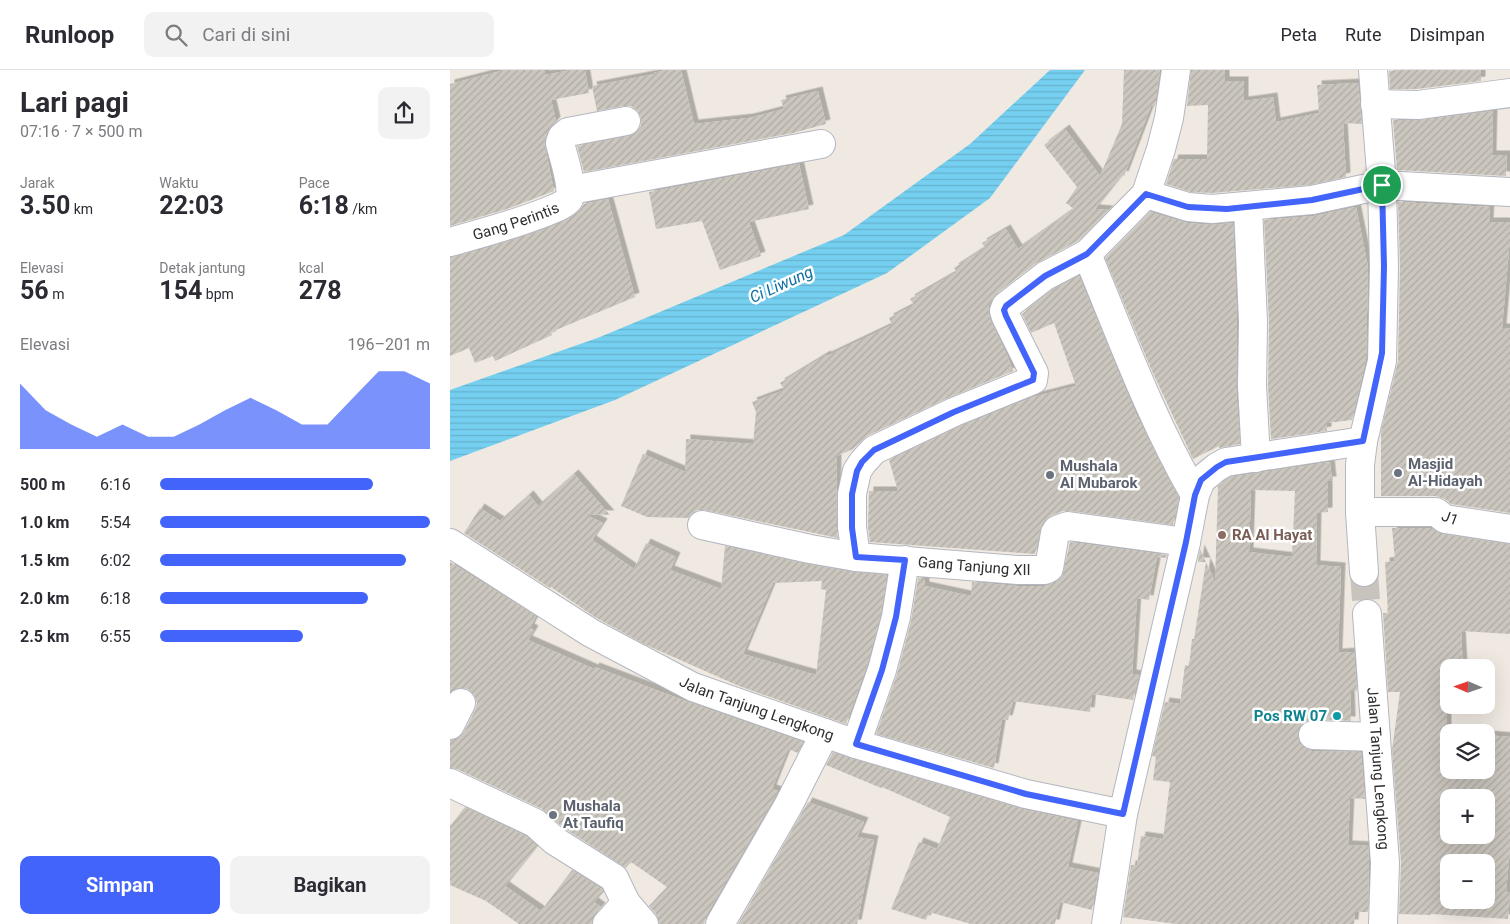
<!DOCTYPE html>
<html lang="id">
<head>
<meta charset="utf-8">
<style>
	:root { --surface:#fff; --page:#f2f2f3; --text:#2b2b33; --muted:#7c7c81; --line:#e1e1e2; --accent:#4264fb }
	body { margin:0; font-family:Roboto,sans-serif; background:var(--page); color:var(--text); height:100vh; display:flex; flex-direction:column; font-size:19px; white-space:nowrap }
	* { box-sizing:border-box; margin:0 }
	p { font-size:16px; color:var(--muted) }
	.icon { flex:none; width:28px; height:28px; fill:none; stroke:currentColor; stroke-width:2; stroke-linecap:round; stroke-linejoin:round }
	.map { position:relative; flex:1; overflow:hidden }
	.side { display:flex; flex-direction:column; background:var(--surface); width:450px }
	.side>* { flex:none }
	.needle { width:32px; rotate:272deg }
	.tools { position:absolute; left:990px; top:589px; display:grid; gap:10px }
	.tools a { display:grid; place-items:center; width:55px; height:55px; border-radius:10px; background:var(--surface); box-shadow:0 5px 20px #0002; font-size:25px }
	.pin { position:absolute; display:grid; place-items:center; width:42px; height:42px; color:#fff; margin:-21px; border:2px solid #fff; border-radius:50%; box-shadow:0 1px 5px #0007 }
	.round { display:grid; place-items:center; flex:none; width:52px; height:52px; border-radius:10px; background:var(--page) }
	.summary { display:flex; align-items:center; justify-content:space-between; height:85px; padding:0 20px }
	h1 { font-size:28px; font-weight:700; line-height:38px }
	.metrics { display:grid; grid-template-columns:repeat(3,1fr); gap:8px; height:85px; padding:5px 20px }
	.metrics div { display:grid; align-content:center }
	.metrics b { font-size:25px; font-weight:700 }
	.metrics small { font-size:14px; font-weight:400 }
	.metrics p { font-size:14px }
	.chart { height:140px; padding:10px 20px }
	.chart p { display:flex; justify-content:space-between }
	.chart svg { width:100%; height:90px; margin-top:5px; fill:var(--accent); opacity:.7 }
	.button { display:flex; gap:10px; margin-top:auto; padding:10px 20px }
	.button a { flex:1; height:58px; border-radius:10px; background:var(--accent); color:#fff; font-size:20px; font-weight:700; line-height:58px; text-align:center }
	.button a+a { background:var(--page); color:var(--text) }
	ul { padding:0 20px; list-style:none; font-size:16px }
	li { display:grid; grid-template-columns:80px 60px 1fr; align-items:center; height:38px }
	li i { height:12px; border-radius:6px; background:var(--accent) }
	header { display:flex; align-items:center; gap:30px; box-sizing:border-box; height:70px; padding:0 25px; background:var(--surface); border-bottom:1px solid var(--line) }
	header strong { font-size:24px }
	nav { display:flex; gap:28px; margin-inline-start:auto; font-size:18px }
	.search { width:350px; height:45px; background:var(--page); display:flex; align-items:center; gap:12px; box-sizing:border-box; padding:0 18px; border-radius:10px; color:var(--muted); font-size:19px }
	main { display:flex; flex:1; min-height:0 }
	.map>svg:first-child { display:block }
</style>
</head>
<body>
<header>
<strong>Runloop</strong>
<div class="search"><svg class="icon" aria-label="search" viewBox="0 0 24 24"><circle cx="10" cy="10" r="6"/><path d="M15 15l6 6"/></svg>Cari di sini</div>
<nav><a>Peta</a><a>Rute</a><a>Disimpan</a></nav>
</header>
<main>
<section class="side">
<div class="summary"><div><h1>Lari pagi</h1><p>07:16 · 7 × 500 m</p></div><a class="round"><svg class="icon" aria-label="share" viewBox="0 0 24 24"><path d="M12 15V3M7 8l5-5 5 5M5 13v7h14v-7"/></svg></a></div>
<div class="metrics">
<div><p>Jarak</p><b>3.50<small> km</small></b></div>
<div><p>Waktu</p><b>22:03</b></div>
<div><p>Pace</p><b>6:18<small> /km</small></b></div>
</div>
<div class="metrics">
<div><p>Elevasi</p><b>56<small> m</small></b></div>
<div><p>Detak jantung</p><b>154<small> bpm</small></b></div>
<div><p>kcal</p><b>278</b></div>
</div>
<div class="chart"><p><span>Elevasi</span>196–201 m</p>
<svg viewBox="0 0 160 44" preserveAspectRatio="none"><path d="M0 44V12L10 25L20 32L30 38L40 32L50 38L60 38L70 32L80 25L90 19L100 25L110 32L120 32L130 19L140 6L150 6L160 12V44z"/></svg>
</div>
<ul>
<li><b>500 m</b>6:16<i style="width:79%"></i></li>
<li><b>1.0 km</b>5:54<i style="width:100%"></i></li>
<li><b>1.5 km</b>6:02<i style="width:91%"></i></li>
<li><b>2.0 km</b>6:18<i style="width:77%"></i></li>
<li><b>2.5 km</b>6:55<i style="width:53%"></i></li>
</ul>
<div class="button"><a>Simpan</a><a>Bagikan</a></div>
</section>
<div class="map">
<svg width="1060" height="854" viewBox="0 0 1060 854">
	<defs>
		<pattern id="water-rules" width="6" height="5" patternUnits="userSpaceOnUse" patternTransform="scale(1.25)"><rect width="6" height="5" fill="#75cff0"/><path d="M0 2.5h6" fill="none" stroke="#66b2ce"/></pattern>
		<pattern id="building-hatch" width="6" height="6" patternUnits="userSpaceOnUse" patternTransform="scale(1.25)"><rect width="6" height="6" fill="#cbc7bf"/><path d="M-1 1l2-2M0 6l6-6M5 7l2-2" fill="none" stroke="#afaba4"/></pattern>
		<filter id="shadow"><feDropShadow dx="4.5" dy="-4.5" stdDeviation="0" flood-color="#0004"/></filter>
	</defs>
	<rect width="100%" height="100%" fill="#efe9e1"/>
	<path fill="url(#water-rules)" d="M600 0H635L540 128 437 203 165 330 0 391V320L150 267 394 165 520 74Z"/>
	<path fill="url(#building-hatch)" fill-rule="evenodd" filter="url(#shadow)" d="M55 0H94L95 5 121 0H135L139 23 101 30 106 51 97 62 95 76 104 121 60 138 0 156V14Z
		M216 0H231L244 54 299 48 334 39 331 30 368 21 376 54 343 63 134 102 127 76 179 66 187 62 191 56V48L188 41 181 36H173L147 41 142 16 205 4 204 3Z
		M674 0H710L705 36H701L674 106 672 105 645 139 659 140 628 171 585 194 546 224 539 235V245L541 252 557 285 563 301 498 328 417 366 403 379 387 386 386 457 388 468 255 440H247L241 444 239 448 197 447 171 436 193 384 235 402 236 369 303 374 306 342 302 332 335 320 330 313 376 285 377 286 442 255 439 248 464 235 460 229 507 202 504 198 535 178 532 173 556 159 568 179 624 139 616 133 627 117 594 75 615 59 650 106 672 54Z
		M741 0H775V11H794V31L823 27 826 52 869 43 867 15 908 13 912 54 893 53 896 107 860 115 762 123 741 122 716 114 724 89H757L758 35 737 36Z
		M953 0H1031V11L967 19H940L939 1Z
		M1043 41 1042 85H1057L1056 106 947 100 943 50H970Z
		M349 94 359 139 299 152 311 186 270 200 252 151 206 159 199 122Z
		M158 129 185 227 101 262 102 265 45 291 43 286 25 293 19 278 0 286V187L30 180 89 161 120 148 129 141 134 134Z
		M948 132 1040 137 1039 152H1060V179H1059L1052 258H1060V443L1001 434 995 429 986 426H931V361L948 291 950 196Z
		M906 137 918 197 916 289 902 350 877 353V361L821 369 818 316 819 251 814 150 864 146Z
		M700 142 737 153 761 155 783 153 787 252 786 317 790 374 769 378V376L743 389 702 301 655 188Z
		M629 206 686 344 729 428 723 455 620 441H613L601 446 592 454 585 484 420 472 418 456 419 421H448L439 390 510 356 583 327 626 316 604 253 581 263 572 244 603 219Z
		M880 392 882 411H878V442L867 443 866 495 891 497 888 583 904 582 907 621H900L901 651 864 649 856 651 850 657 847 665 850 673 855 678 862 681 911 682 915 729 900 728 898 775 918 776 919 793 918 842H905L904 854H726L673 847 681 795H687L691 766 713 769 720 712 703 710 706 687 702 686 715 632 730 634 735 595 739 596 742 569H744L756 492H748L750 479 765 512 768 416 781 407ZM801 420 845 421 842 487 799 482Z
		M124 404 160 445 134 444 153 453 142 470 184 499 196 473 226 487 220 500 271 519 275 476 357 494 403 502 437 505 431 544 417 595 396 654 289 616 194 574 145 547 101 517 100 518 14 463 30 438 50 451 79 425 88 436ZM372 511 371 519 376 520 366 605 293 584 323 513Z
		M942 458H981L993 464 1060 474V564L1011 561 1013 598H999L997 601V661L1011 662H999V700H1036V665L1060 667V778L1056 822 1060 823 1058 849 981 844V845L949 844 951 792 942 680 950 622H938L933 543H938L935 492 945 491ZM999 728H1036V765H999ZM999 792H1036V830H999Z
		M620 472 717 485 716 488 707 487 699 530 687 528 682 604 689 605 683 630 642 624 640 642 563 631 558 650 552 649 544 698 426 664 447 604 461 551 468 508H475V516L521 526 522 512 567 516H595L606 512 612 507Z
		M0 492 86 546 80 558 84 560 78 570 144 599 145 597 238 632 353 672 348 683 338 679 322 719 328 721 256 846 254 854H209L206 844 199 836 217 817 181 792 176 798 114 758 92 739 7 699 0 698V670L8 668 14 662 25 640 27 633 24 625 18 619 10 618 0 623Z
		M383 682 572 739 628 751 618 797 648 803 642 840 610 832 605 854H521L479 842 476 850 441 839 469 772 487 779 500 747 432 717 431 718 376 695Z
		M358 732 414 752 407 767 424 770 407 854H288Z
		M15 737 76 766 87 776 55 816 91 841 122 800 152 819 153 822 144 832 151 837 145 844 142 854H69L36 831 0 815V756Z"/>
	<g fill="none" stroke-linecap="round" stroke-linejoin="round">
		<path stroke="#c8c4bd" stroke-width="28" stroke-dasharray="28 14" stroke-linecap="butt" d="M914 502 917 544"/>
		<g stroke="#b4b7c1" stroke-width="30">
			<g id="minor">
				<path d="M925 34 968 35 1060 23"/>
				<path d="M121 120 371 74"/>
				<path d="M696 124 738 137 762 139 862 130 932 115 1060 122"/>
				<path d="M798 137 803 252 802 316 806 388"/>
				<path id="s1" d="M0 172C18 167 114 141 119 129 124 117 113 86 110 73L112 67 118 62 176 51"/>
				<path d="M637 184C671 266 701 349 745 425"/>
				<path d="M910 442H986L995 449 1060 459"/>
				<path id="s2" d="M252 455 360 479 406 487 568 500H595L599 498 605 463 607 460 618 456 736 472"/>
				<path id="s3" d="M0 473 141 563 243 617 406 674 576 724 673 744"/>
				<path d="M406 487 402 457V424L407 401 413 392 424 380 504 342 583 310 584 303 556 247 554 241 556 236 595 206 637 184 696 124 711 79 719 48 726 0"/>
				<path d="M914 502 910 442V395L913 371 932 291 934 196 932 115 923 0"/>
				<path id="s4" d="M917 544 935 793 933 854"/>
				<path d="M0 655 11 633"/>
				<path d="M863 665 926 667"/>
				<path d="M406 674 432 600 446 547 455 490"/>
				<path d="M0 713 85 753 105 771 164 808 176 833 194 854"/>
				<path d="M157 854 176 833"/>
				<path d="M270 854 338 736 375 663"/>
				<path d="M656 854 673 744 736 472 745 425 751 410 767 397 776 392 913 371"/>
			</g>
		</g>
		<use href="#minor" stroke="#fff" stroke-width="28"/>
	</g>
	<g fill="none" stroke-linecap="round" stroke-linejoin="round">
		<g stroke="#fff" stroke-width="10">
			<path id="route" d="M932 115 934 196 932 283 913 371 776 392 767 397 751 410 745 425 736 472 673 744 576 724 406 674 432 600 446 547 455 490 406 487 402 458V424L407 401 412 392 424 380 504 342 583 310 584 303 556 246 554 240 556 236 595 206 637 184 696 124 738 137 777 139 862 130Z"/>
		</g>
		<use href="#route" stroke="#4264fb" stroke-width="6"/>
	</g>
	<g fill="#6b7280" stroke="#fff" stroke-width="2">
		<circle cx="948" cy="403" r="5"/>
		<circle cx="600" cy="405" r="5"/>
		<circle cx="103" cy="745" r="5"/>
	</g>
	<circle fill="#8d6e63" stroke="#fff" stroke-width="2" cx="772" cy="465" r="5"/>
	<circle fill="#0f9aa8" stroke="#fff" stroke-width="2" cx="887" cy="646" r="5"/>
	<g text-anchor="middle" stroke-width="5" stroke-linejoin="round" paint-order="stroke">
		<g font-size="15" fill="#2e2e2e" stroke="#fff">
			<text dy="5" stroke="none"><textPath href="#s1" startOffset="69">Gang Perintis</textPath></text>
			<text transform="translate(1000 448) rotate(20)" y="5">J1</text>
			<text dy="5" stroke="none"><textPath href="#s2" startOffset="276">Gang Tanjung XII</textPath></text>
			<text dy="5" stroke="none"><textPath href="#s3" startOffset="350">Jalan Tanjung Lengkong</textPath></text>
			<text dy="5" stroke="none"><textPath href="#s4" startOffset="155">Jalan Tanjung Lengkong</textPath></text>
		</g>
		<g font-size="15" font-weight="bold" fill="#5b616d" stroke="#fff" text-anchor="start">
			<text x="958" y="399">Masjid<tspan x="958" dy="17">Al-Hidayah</tspan></text>
			<text x="610" y="401">Mushala<tspan x="610" dy="17">Al Mubarok</tspan></text>
			<text x="113" y="741">Mushala<tspan x="113" dy="17">At Taufiq</tspan></text>
		</g>
		<g font-size="15" font-weight="bold" fill="#785e54" stroke="#fff" text-anchor="start">
			<text x="782" y="470">RA Al Hayat</text>
		</g>
		<g font-size="15" font-weight="bold" fill="#0d838f" stroke="#fff" text-anchor="end">
			<text x="877" y="651">Pos RW 07</text>
		</g>
		<g font-size="16" font-style="italic" fill="#0d6fa3" stroke="#fff">
			<text transform="translate(331 214) rotate(-24)" y="6">Ci Liwung</text>
		</g>
	</g>
</svg>
<div class="tools">
<a><svg class="needle" viewBox="-14 -14 28 28"><path d="M0-13l5 13h-10z" fill="#e53935"/><path d="M0 13l5-13h-10z" fill="#7c7c81"/></svg></a>
<a><svg class="icon" aria-label="layers" viewBox="0 0 24 24"><path d="M12 4l9 5-9 5-9-5zM3 14l9 5 9-5"/></svg></a>
<a>+</a>
<a>−</a>
</div>
<div class="pin" style="left:932px;top:115px;background:#1e9e55"><svg class="icon" aria-label="arrive" viewBox="0 0 24 24"><path d="M6 21V4h12l-3 4 3 4H6"/></svg></div>
</div>
</main>
</body>
</html>
